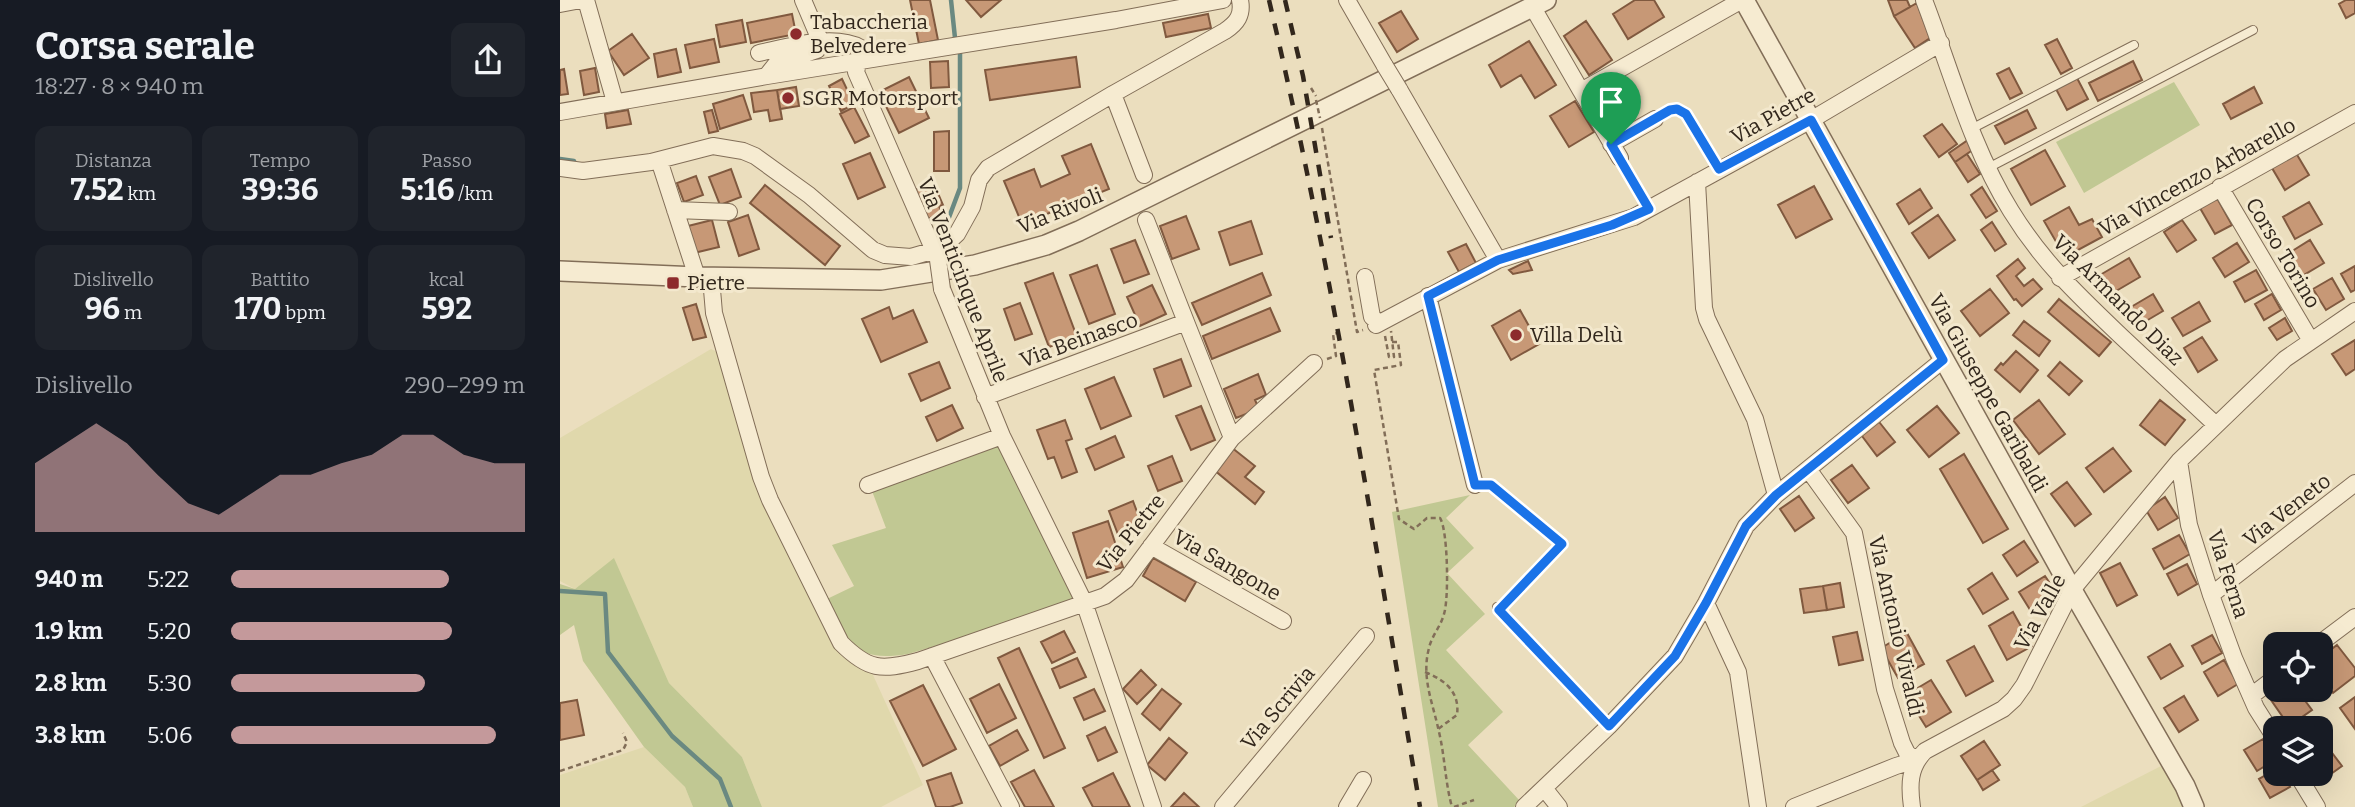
<!DOCTYPE html>
<html lang="it">
<head>
<meta charset="utf-8">
<style>
	:root { --surface:#171b24; --page:#20242c; --text:#f1f3f6; --muted:#9ea1a6; --accent:#c4999b }
	body { margin:0; font-family:Bitter,serif; background:var(--page); color:var(--text); height:100vh; display:flex; flex-direction:column; font-size:26px; white-space:nowrap }
	* { box-sizing:border-box; margin:0 }
	p { font-size:23px; color:var(--muted) }
	.icon { flex:none; width:38px; height:38px; fill:none; stroke:currentColor; stroke-width:2; stroke-linecap:round; stroke-linejoin:round }
	.map { position:relative; flex:1; overflow:hidden }
	.panel { display:flex; flex-direction:column; background:var(--surface); width:560px }
	.panel>* { flex:none }
	.controls { position:absolute; left:1703px; top:632px; display:grid; gap:14px }
	.controls a { display:grid; place-items:center; width:70px; height:70px; border-radius:14px; background:var(--surface); box-shadow:0 7px 28px #0002; font-size:35px }
	.pin { position:absolute; display:grid; place-items:center; width:60px; height:60px; color:#fff; margin:-72px -30px; border-radius:50% 50% 50% 0; rotate:-45deg; box-shadow:0 0 7px #0007 }
	.pin .icon { rotate:45deg }
	.round { display:grid; place-items:center; flex:none; width:74px; height:74px; border-radius:14px; background:var(--page) }
	.overview { display:flex; align-items:center; justify-content:space-between; height:119px; padding:0 35px }
	h1 { font-size:38px; font-weight:700; line-height:52px }
	.metrics { display:grid; grid-template-columns:repeat(3,1fr); gap:10px; height:119px; padding:7px 35px }
	.metrics div { display:grid; align-content:center; border-radius:14px; background:var(--page); text-align:center }
	.metrics b { font-size:30px; font-weight:700 }
	.metrics small { font-size:19px; font-weight:400 }
	.metrics p { font-size:19px }
	.chart { height:196px; padding:14px 35px }
	.chart p { display:flex; justify-content:space-between }
	.chart svg { width:100%; height:126px; margin-top:7px; fill:var(--accent); opacity:.7 }
	ul { padding:0 35px; list-style:none; font-size:23px }
	li { display:grid; grid-template-columns:112px 84px 1fr; align-items:center; height:52px }
	li i { height:18px; border-radius:9px; background:var(--accent) }
	main { display:flex; flex:1; min-height:0 }
	.map>svg:first-child { display:block }
</style>
</head>
<body>
<main>
<section class="panel">
<div class="overview"><div><h1>Corsa serale</h1><p>18:27 · 8 × 940 m</p></div><a class="round"><svg class="icon" aria-label="share" viewBox="0 0 24 24"><path d="M12 15V3M7 8l5-5 5 5M5 13v7h14v-7"/></svg></a></div>
<div class="metrics">
<div><p>Distanza</p><b>7.52<small> km</small></b></div>
<div><p>Tempo</p><b>39:36</b></div>
<div><p>Passo</p><b>5:16<small> /km</small></b></div>
</div>
<div class="metrics">
<div><p>Dislivello</p><b>96<small> m</small></b></div>
<div><p>Battito</p><b>170<small> bpm</small></b></div>
<div><p>kcal</p><b>592</b></div>
</div>
<div class="chart"><p><span>Dislivello</span>290–299 m</p>
<svg viewBox="0 0 160 44" preserveAspectRatio="none"><path d="M0 44V20L10 13L20 6L30 13L40 24L50 34L60 38L70 31L80 24L90 24L100 20L110 17L120 10L130 10L140 17L150 20L160 20V44z"/></svg>
</div>
<ul>
<li><b>940 m</b>5:22<i style="width:74%"></i></li>
<li><b>1.9 km</b>5:20<i style="width:75%"></i></li>
<li><b>2.8 km</b>5:30<i style="width:66%"></i></li>
<li><b>3.8 km</b>5:06<i style="width:90%"></i></li>
</ul>
</section>
<div class="map">
<svg width="1795" height="807" viewBox="0 0 1795 807">
	<rect width="100%" height="100%" fill="#ebdebe"/>
	<path fill="#e0d8ac" d="M151 349 157 352 194 482 210 519 231 558 265 612 308 664 363 785 321 807H202L182 757 109 683 54 559 15 589 0 581V438Z
		M84 747 125 787 133 807H0V775Z
		M1603 765 1623 807H1521Z"/>
	<path fill="#c1c893" d="M1614 82 1640 125 1524 193 1496 142Z
		M445 443 524 602 348 654C293 663 290 642 267 599L294 586 272 545 326 528 312 491Z
		M910 495 886 518 914 548 887 573 925 614 886 650 943 712 908 745 960 801 954 807H878L832 512Z
		M54 558 109 683 182 757 202 807H133L125 787 84 747 23 661 14 625 0 635V584L15 589Z"/>
	<g fill="none" stroke-linecap="round" stroke-linejoin="round">
		<path stroke="#6a8981" stroke-width="4.5" d="M391 0 395 38
			M0 159 14 161
			M378 232 388 220 400 188V53
			M0 591 45 594 48 652 112 736 160 779 171 807"/>
	</g>
	<path fill="#c79876" stroke="#80593f" stroke-width="2" d="M350 0H370L378 40 359 44Z
		M406 0H441L421 17Z
		M1075 0H1094L1104 17 1068 39 1053 14Z
		M1328 0H1347L1350 7 1334 16Z
		M1786 0H1795V13L1786 18 1779 4Z
		M1357 3 1370 38 1355 48 1334 16Z
		M841 11 858 39 837 52 819 23Z
		M232 14 236 34 191 43 187 23Z
		M648 14 651 28 606 37 603 23Z
		M182 20 186 42 160 47 156 25Z
		M1026 21 1052 60 1029 75 1004 36Z
		M72 34 89 58 64 75 48 51Z
		M154 39 159 62 130 68 125 45Z
		M1497 39 1512 68 1501 74 1485 45Z
		M969 41 996 85 975 98 961 75 941 87 929 65Z
		M116 49 121 72 98 77 94 54Z
		M516 57 520 87 430 100 425 70Z
		M388 61 389 87 371 88 370 62Z
		M1573 61 1582 80 1538 101 1529 83Z
		M35 68 39 92 24 95 20 71Z
		M1449 68 1462 93 1450 99 1437 74Z
		M4 69 8 94 0 95V70Z
		M349 77 369 118 339 133 319 92Z
		M1517 78 1528 99 1507 110 1496 89Z
		M282 79 294 104 281 111 269 86Z
		M236 87 239 106 220 109 217 90Z
		M1694 87 1702 103 1671 119 1663 104Z
		M217 90 222 119 210 121 208 110 194 112 191 93Z
		M183 95 191 119 160 129 153 104Z
		M1015 101 1034 132 1009 147 990 116Z
		M294 107 309 136 295 143 280 114Z
		M68 110 71 124 47 128 45 114Z
		M152 110 158 131 149 133 144 112Z
		M1467 110 1476 128 1445 144 1435 126Z
		M1382 124 1397 144 1379 157 1364 136Z
		M389 131V171H374V132Z
		M1408 140 1414 149 1395 162 1389 153Z
		M531 144 549 189 462 224 444 181 474 169 481 187 510 174 502 156Z
		M1485 150 1505 186 1471 205 1451 169Z
		M310 153 325 187 298 199 283 164Z
		M1736 153 1749 175 1725 190 1712 168Z
		M1407 154 1420 174 1408 182 1395 162Z
		M171 169 181 197 160 205 149 177Z
		M136 176 143 195 124 202 117 183Z
		M373 182 383 205 379 206 382 213 368 219 355 190Z
		M205 185 280 246 265 265 190 203Z
		M1254 186 1272 219 1236 238 1218 205Z
		M1422 187 1437 211 1426 218 1411 195Z
		M1360 189 1372 208 1349 224 1337 204Z
		M1657 198 1672 225 1655 234 1640 208Z
		M1749 202 1762 224 1735 239 1723 217Z
		M1509 207 1519 225 1532 219 1542 237 1505 257 1484 221Z
		M188 215 199 249 179 256 168 222Z
		M1378 215 1395 240 1369 258 1352 233Z
		M626 216 639 249 612 259 600 226Z
		M152 220 159 247 134 253 128 226Z
		M1622 220 1636 240 1617 252 1604 232Z
		M691 221 702 254 670 265 659 232Z
		M1432 222 1446 244 1435 251 1421 230Z
		M575 240 589 274 564 283 551 249Z
		M1750 240 1764 263 1742 276 1729 253Z
		M1677 243 1689 262 1665 277 1653 258Z
		M906 244 916 263 899 272 888 252Z
		M1569 258 1580 277 1551 294 1540 275Z
		M1458 259 1465 268 1456 276 1464 286 1473 279 1482 289 1462 306 1456 299 1454 300 1437 276Z
		M968 261 972 270 953 274 949 270Z
		M537 265 555 314 529 324 510 275Z
		M1795 266V290L1791 292 1781 274Z
		M1696 270 1707 290 1685 302 1674 282Z
		M493 273 517 337 489 347 465 283Z
		M702 273 711 295 642 325 632 303Z
		M1772 278 1784 299 1766 310 1753 289Z
		M592 285 606 314 580 326 567 297Z
		M1430 289 1449 313 1420 336 1401 311Z
		M1593 294 1603 311 1581 324 1571 307Z
		M1712 294 1721 310 1704 320 1695 304Z
		M1499 299 1551 342 1539 356 1488 312Z
		M1639 302 1650 321 1623 336 1612 318Z
		M460 303 472 334 455 340 444 309Z
		M136 304 146 337 133 340 123 308Z
		M329 307 333 319 353 310 367 342 321 362 302 319Z
		M710 308 720 331 652 359 643 336Z
		M960 310 979 344 951 360 932 326Z
		M1725 318 1732 331 1717 340 1709 328Z
		M1464 321 1490 341 1479 356 1453 335Z
		M1642 337 1657 360 1638 372 1624 348Z
		M1795 340V369L1786 375 1772 354Z
		M1456 351 1478 370 1460 392 1435 370 1441 363 1443 365Z
		M621 359 631 386 604 397 594 369Z
		M379 362 390 388 361 401 349 374Z
		M1500 362 1522 381 1509 395 1488 376Z
		M698 374 706 395 695 400 699 409 676 418 664 389Z
		M554 377 571 416 541 429 525 389Z
		M1479 400 1505 434 1479 454 1453 420Z
		M1600 400 1625 420 1605 445 1580 425Z
		M392 405 403 428 377 441 366 417Z
		M641 406 655 440 631 450 616 416Z
		M1377 406 1399 433 1369 457 1347 430Z
		M1316 418 1335 442 1317 456 1299 432Z
		M505 420 512 439 506 441 517 472 502 478 494 457 488 459 477 430Z
		M555 436 564 457 535 470 526 449Z
		M671 447 695 466 685 477 704 492 695 504 653 469Z
		M1553 448 1571 471 1544 492 1526 468Z
		M1404 454 1448 529 1423 543 1380 469Z
		M612 456 622 481 598 491 588 466Z
		M1292 465 1309 488 1288 503 1271 480Z
		M1507 482 1531 514 1515 526 1491 494Z
		M1239 496 1254 518 1235 531 1220 509Z
		M1605 497 1618 518 1598 530 1586 510Z
		M573 501 583 528 559 537 549 511Z
		M548 521 563 567 527 578 513 533Z
		M1619 535 1630 554 1604 569 1593 549Z
		M1464 541 1478 562 1457 576 1443 555Z
		M593 558 636 582 625 601 583 576Z
		M1560 563 1577 595 1557 606 1540 573Z
		M1627 564 1637 584 1618 595 1607 574Z
		M1432 573 1448 599 1423 614 1408 589Z
		M1485 576 1499 597 1472 613 1459 592Z
		M1280 583 1284 607 1267 610 1263 586Z
		M1263 586 1267 610 1244 613 1240 589Z
		M1453 612 1472 646 1447 660 1429 626Z
		M504 631 515 652 492 663 481 642Z
		M1297 632 1303 660 1279 665 1273 637Z
		M1347 633 1364 664 1338 678 1321 648Z
		M1652 635 1662 653 1642 664 1632 646Z
		M1610 644 1623 666 1601 679 1588 657Z
		M1777 645 1795 668V676L1773 693 1760 678V658Z
		M1414 646 1433 681 1406 696 1387 661Z
		M459 648 505 748 484 758 438 658Z
		M517 658 526 677 500 688 492 669Z
		M1664 660 1678 684 1658 696 1644 672Z
		M581 670 596 685 577 704 563 689Z
		M1371 680 1391 712 1366 727 1346 695Z
		M439 684 456 718 427 733 410 699Z
		M363 685 396 749 363 766 330 701Z
		M534 689 545 711 524 720 514 698Z
		M602 689 621 704 600 730 582 714Z
		M1726 690H1737L1752 710 1729 726 1711 700Z
		M1624 696 1638 720 1619 732 1604 708Z
		M1795 697V729L1780 708Z
		M17 700 24 735 0 740V703Z
		M545 727 557 752 538 761 527 736Z
		M457 730 468 750 440 766 429 746Z
		M1760 737 1782 766 1764 779 1760 774Z
		M609 738 627 753 605 780 587 765Z
		M1703 739 1715 760 1697 771 1684 750Z
		M1424 741 1440 765 1417 780 1401 756Z
		M474 770 494 807H465L451 782Z
		M1432 770 1439 780 1423 790 1417 780Z
		M1715 770V774H1722L1730 787 1710 798 1699 779Z
		M391 773 402 803 390 807H376L367 781Z
		M553 773 570 807H533L523 788Z
		M624 793 639 807H611Z"/>
	<g fill="none" stroke-linecap="round" stroke-linejoin="round">
		<g stroke="#826e58" stroke-width="10">
			<path id="service" d="M1411 129 1574 45
				M1428 168 1693 30
				M937 607 1049 726"/>
		</g>
		<g stroke="#826e58" stroke-width="18">
			<path id="minor" d="M26 0 55 102
				M243 0 260 40
				M787 0 825 66
				M1364 0C1391 70 1411 147 1451 211 1483 263 1520 297 1563 338 1594 367 1625 396 1656 425
				M0 4 21 0
				M972 6 1021 91 1182 0
				M199 53C228 47 274 33 301 48L296 72 378 260
				M208 74 216 64 257 50 260 40
				M839 89 938 260
				M1021 91 1060 158
				M553 94 584 175
				M0 112 207 76 556 20 663 0
				M1051 144 1095 119
				M99 160 137 277
				M0 168 23 171 91 162 153 146 183 151 195 156 249 195 313 250 325 255 351 257 382 248 397 234 412 207 419 180 428 168 553 94 665 31C677 23 683 15 680 0
				M1137 182 1144 308 1147 319 1195 419 1216 495
				M1660 187 1751 341
				M115 210 169 212
				M586 220 626 322
				M805 277 812 317 819 323
				M151 278 154 313 201 477 210 500 281 643C308 670 321 671 358 661L545 596 566 580 672 438 754 363
				M1500 278 1795 113
				M382 289 442 436 524 602 593 807
				M868 296 915 485
				M816 325 938 260 1074 217 1251 120 1381 43
				M425 397 626 322 672 438
				M1619 461 1629 525 1651 595 1674 658 1696 708 1715 738
				M1248 469 1294 533 1325 689 1342 743 1347 753 1356 760
				M308 485 442 436
				M591 546 723 621
				M1651 595 1795 483
				M1146 603 1178 672 1198 807
				M1759 644 1795 617
				M372 656 451 807
				M1691 696 1715 678
				M1737 774 1757 807
				M984 788 999 807
				M663 807 806 636
				M787 807 803 780
				M964 807 1049 726 1115 656 1146 603 1186 526 1216 495 1383 360
				M1234 807 1336 766 1356 760
				M1352 807C1349 785 1349 767 1365 751L1443 709 1454 699 1464 685 1512 590 1619 461 1725 359 1795 311"/>
		</g>
		<g stroke="#826e58" stroke-width="22">
			<path id="tertiary" d="M1184 0 1512 590 1625 786 1634 807
				M0 271 137 277 321 280 415 265 486 245 519 231 986 0"/>
		</g>
		<path stroke="#826e58" stroke-width="2.5" stroke-dasharray="5 3.5" stroke-linecap="butt" d="M751 88 756 96
			M1107 112 1117 109 1126 114 1153 159
			M762 128 797 332 803 330
			M1066 170 1082 198
			M825 336 829 357H834L831 331
			M832 342H838L841 365 814 370 839 519 854 529 867 518H880C888 530 889 599 884 614 881 626 872 635 869 648 861 678 873 703 879 732 885 757 885 782 892 807
			M767 359 776 356 773 334 778 333
			M929 485 1002 544 946 602
			M865 672C885 680 900 692 897 715L878 729
			M0 771 63 750 67 742 63 733
			M894 807 914 800"/>
		<use href="#service" stroke="#f6ebd1" stroke-width="8"/>
		<use href="#minor" stroke="#f6ebd1" stroke-width="16"/>
		<use href="#tertiary" stroke="#f6ebd1" stroke-width="19"/>
		<path stroke="#32271c" stroke-width="4.5" stroke-dasharray="12 12" stroke-linecap="butt" d="M709 0C772 267 814 537 860 807
			M725 0 743 76 771 238"/>
		<g stroke="#826e58" stroke-width="18" stroke-linecap="butt">
			<path id="minor-bridge" d="M825 66 839 89
				M378 260 382 289"/>
		</g>
		<path stroke="#826e58" stroke-width="2.5" stroke-dasharray="5 3.5" stroke-linecap="butt" d="M756 100 760 118"/>
		<use href="#minor-bridge" stroke="#f6ebd1" stroke-width="16"/>
	</g>
	<g fill="none" stroke-linecap="round" stroke-linejoin="round">
		<g stroke="#fff" stroke-width="14">
			<path id="route" d="M1117 109 1126 114 1159 169 1251 120 1383 360 1216 495 1186 526 1146 603 1115 656 1049 726 939 610 1002 544 931 485H915L868 296 938 260 1052 225 1089 209 1051 144 1110 110Z"/>
		</g>
		<use href="#route" stroke="#1a73e8" stroke-width="9"/>
	</g>
	<g fill="#8d2b2c" stroke="#f3e8cd" stroke-width="2.5">
		<circle cx="236" cy="34" r="7"/>
		<circle cx="228" cy="98" r="7"/>
		<rect x="106" y="276" width="14" height="14" rx="3.5"/>
		<circle cx="956" cy="335" r="7"/>
	</g>
	<g text-anchor="middle" stroke-width="6" stroke-linejoin="round" paint-order="stroke">
		<g font-size="21" fill="#32271c" stroke="#f3e8cd" text-anchor="start">
			<text x="250" y="29">Tabaccheria<tspan x="250" dy="24">Belvedere</tspan></text>
			<text x="242" y="105">SGR Motorsport</text>
			<text x="127" y="290">Pietre</text>
			<text x="970" y="342">Villa Delù</text>
		</g>
		<g font-size="21" fill="#32271c" stroke="#f3e8cd">
			<text transform="translate(1213 116) rotate(-29)" y="7">Via Pietre</text>
			<text transform="translate(1637 177) rotate(-29)" y="7">Via Vincenzo Arbarello</text>
			<text transform="translate(500 211) rotate(-22)" y="7">Via Rivoli</text>
			<text transform="translate(1723 253) rotate(59)" y="7">Corso Torino</text>
			<text transform="translate(403 280) rotate(69)" y="7">Via Venticinque Aprile</text>
			<text transform="translate(1558 300) rotate(45)" y="7">Via Armando Diaz</text>
			<text transform="translate(519 340) rotate(-20)" y="7">Via Beinasco</text>
			<text transform="translate(1428 393) rotate(61)" y="7">Via Giuseppe Garibaldi</text>
			<text transform="translate(1727 510) rotate(-38)" y="7">Via Veneto</text>
			<text transform="translate(571 533) rotate(-51)" y="7">Via Pietre</text>
			<text transform="translate(667 565) rotate(30)" y="7">Via Sangone</text>
			<text transform="translate(1668 574) rotate(72)" y="7">Via Ferna</text>
			<text transform="translate(1480 612) rotate(-61)" y="7">Via Valle</text>
			<text transform="translate(1336 626) rotate(77)" y="7">Via Antonio Vivaldi</text>
			<text transform="translate(718 708) rotate(-50)" y="7">Via Scrivia</text>
		</g>
	</g>
</svg>
<div class="controls">
<a><svg class="icon" aria-label="locate" viewBox="0 0 24 24"><circle cx="12" cy="12" r="6"/><path d="M12 2v4M12 18v4M2 12h4M18 12h4"/></svg></a>
<a><svg class="icon" aria-label="layers" viewBox="0 0 24 24"><path d="M12 4l9 5-9 5-9-5zM3 14l9 5 9-5"/></svg></a>
</div>
<div class="pin" style="left:1051px;top:144px;background:#1e9e55"><svg class="icon" aria-label="arrive" viewBox="0 0 24 24"><path d="M6 21V4h12l-3 4 3 4H6"/></svg></div>
</div>
</main>
</body>
</html>
